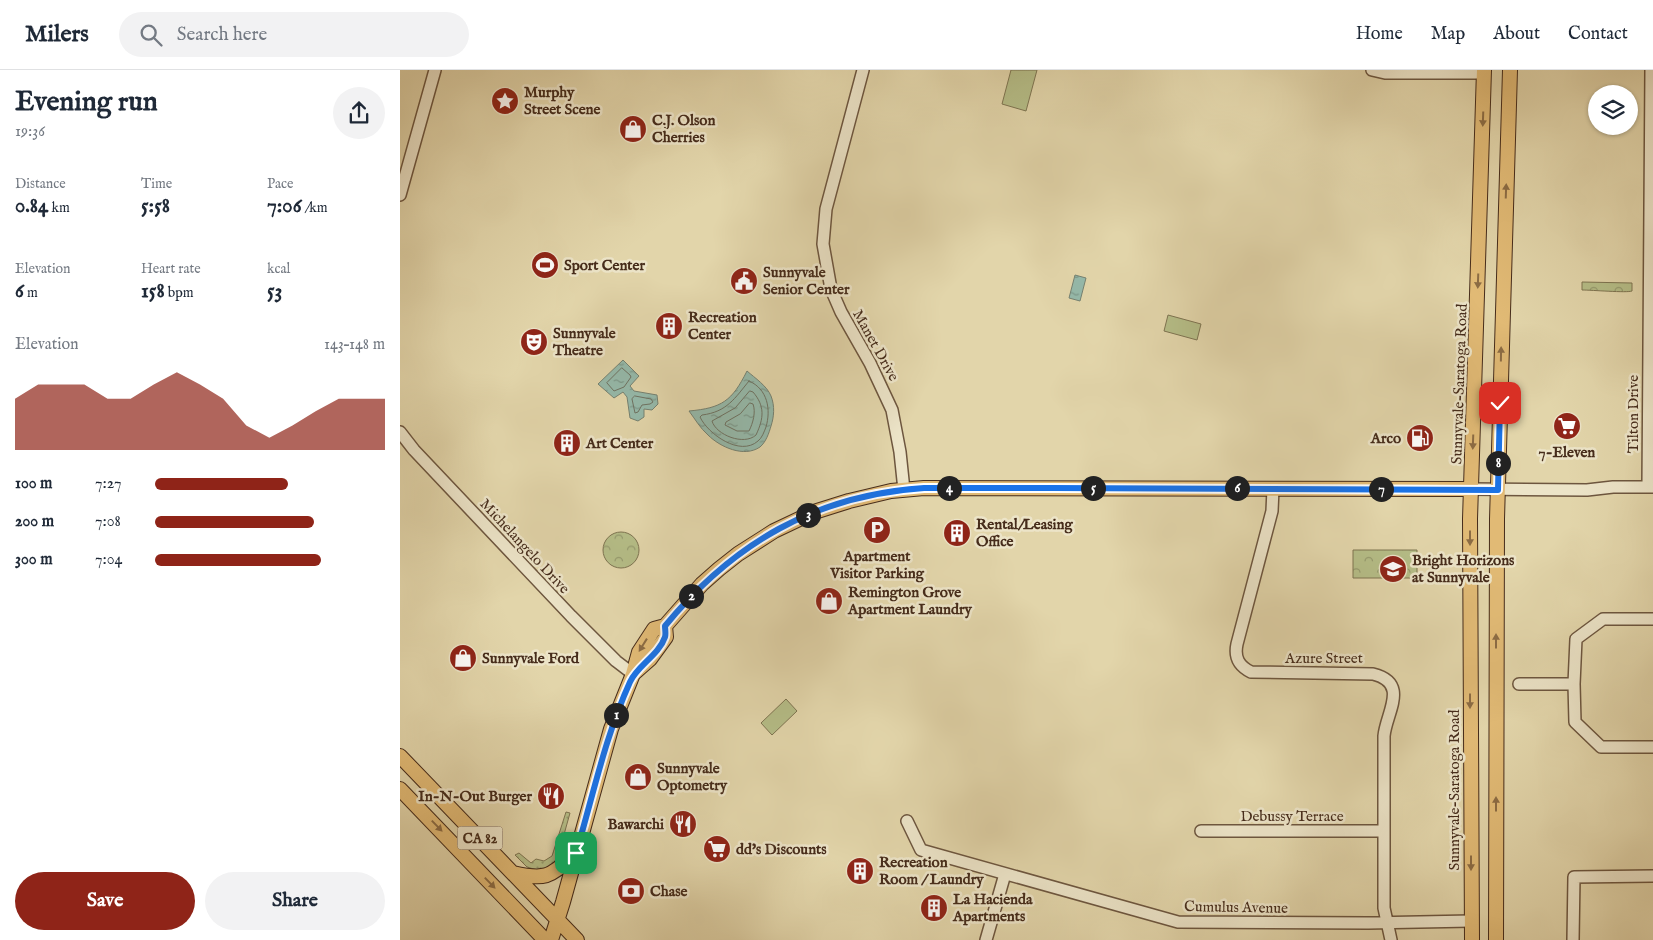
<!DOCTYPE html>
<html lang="en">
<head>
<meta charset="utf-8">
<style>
	:root { --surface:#fff; --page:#f2f2f3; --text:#1f2937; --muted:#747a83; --line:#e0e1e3; --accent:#8f2418 }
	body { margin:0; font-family:"IM FELL English",serif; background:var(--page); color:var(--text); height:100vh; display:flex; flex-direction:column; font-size:19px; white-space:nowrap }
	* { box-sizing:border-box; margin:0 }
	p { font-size:16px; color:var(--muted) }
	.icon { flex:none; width:28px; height:28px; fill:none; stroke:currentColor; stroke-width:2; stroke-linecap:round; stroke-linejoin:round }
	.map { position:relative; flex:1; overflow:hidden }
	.panel { display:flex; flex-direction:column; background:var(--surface); width:400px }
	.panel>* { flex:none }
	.tools { position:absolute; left:1188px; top:15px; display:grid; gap:10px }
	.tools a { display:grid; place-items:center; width:50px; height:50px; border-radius:50%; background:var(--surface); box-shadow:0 1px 4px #0004; font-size:25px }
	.pin { position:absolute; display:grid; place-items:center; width:42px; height:42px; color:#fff; margin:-21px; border-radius:10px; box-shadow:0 2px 8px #0006 }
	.km { position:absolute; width:25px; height:25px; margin:-12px; border-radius:50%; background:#222; color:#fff; font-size:14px; line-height:25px; text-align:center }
	.round { display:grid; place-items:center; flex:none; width:52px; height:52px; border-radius:26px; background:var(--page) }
	.summary { display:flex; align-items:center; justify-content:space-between; height:85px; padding:0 15px }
	h1 { font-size:28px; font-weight:800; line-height:38px }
	.stats { display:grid; grid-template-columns:repeat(3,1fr); gap:8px; height:85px; padding:5px 15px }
	.stats div { display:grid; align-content:center }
	.stats b { font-size:21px; font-weight:800 }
	.stats small { font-size:14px; font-weight:400 }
	.stats p { font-size:14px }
	.chart { height:140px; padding:10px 15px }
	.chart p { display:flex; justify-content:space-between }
	.chart svg { width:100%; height:90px; margin-top:5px; fill:var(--accent); opacity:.7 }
	.action { display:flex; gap:10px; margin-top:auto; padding:10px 15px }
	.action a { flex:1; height:58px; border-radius:30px; background:var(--accent); color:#fff; font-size:20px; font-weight:800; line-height:58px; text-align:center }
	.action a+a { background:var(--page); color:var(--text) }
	ul { padding:0 15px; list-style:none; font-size:16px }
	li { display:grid; grid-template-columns:80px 60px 1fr; align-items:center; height:38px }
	li i { height:12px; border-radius:6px; background:var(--accent) }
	header { display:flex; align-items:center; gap:30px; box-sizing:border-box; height:70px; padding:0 25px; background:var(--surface); border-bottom:1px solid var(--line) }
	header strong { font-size:24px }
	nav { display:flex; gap:28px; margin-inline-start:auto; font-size:18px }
	.search { width:350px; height:45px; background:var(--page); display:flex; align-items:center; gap:12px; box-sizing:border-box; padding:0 18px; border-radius:28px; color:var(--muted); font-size:19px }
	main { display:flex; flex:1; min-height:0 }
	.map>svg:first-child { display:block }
</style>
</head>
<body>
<header>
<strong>Milers</strong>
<div class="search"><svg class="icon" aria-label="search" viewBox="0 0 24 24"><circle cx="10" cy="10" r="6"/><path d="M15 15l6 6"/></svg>Search here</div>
<nav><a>Home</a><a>Map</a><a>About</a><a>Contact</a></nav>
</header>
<main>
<section class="panel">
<div class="summary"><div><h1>Evening run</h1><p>19:36</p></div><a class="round"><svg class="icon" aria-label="share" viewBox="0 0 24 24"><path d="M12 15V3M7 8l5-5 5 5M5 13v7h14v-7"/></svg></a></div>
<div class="stats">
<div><p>Distance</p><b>0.84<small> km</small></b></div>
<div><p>Time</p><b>5:58</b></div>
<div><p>Pace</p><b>7:06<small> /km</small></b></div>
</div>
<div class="stats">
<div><p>Elevation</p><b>6<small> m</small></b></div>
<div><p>Heart rate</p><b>158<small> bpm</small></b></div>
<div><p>kcal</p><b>53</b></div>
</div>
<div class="chart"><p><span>Elevation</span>143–148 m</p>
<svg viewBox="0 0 160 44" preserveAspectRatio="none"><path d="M0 44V19L10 12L20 12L30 12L40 19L50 19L60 12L70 6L80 12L90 19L100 32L110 38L120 32L130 25L140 19L150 19L160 19V44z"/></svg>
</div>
<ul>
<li><b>100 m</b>7:27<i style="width:58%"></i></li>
<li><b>200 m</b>7:08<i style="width:69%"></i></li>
<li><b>300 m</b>7:04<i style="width:72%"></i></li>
</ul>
<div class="action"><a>Save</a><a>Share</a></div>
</section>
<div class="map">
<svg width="1253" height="870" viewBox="0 0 1253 870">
	<defs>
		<pattern id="grass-dots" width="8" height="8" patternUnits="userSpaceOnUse" patternTransform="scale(1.25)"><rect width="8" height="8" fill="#b5bd87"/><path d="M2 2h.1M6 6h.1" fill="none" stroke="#959a6e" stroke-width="1.8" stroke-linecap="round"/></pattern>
		<pattern id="park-crowns" width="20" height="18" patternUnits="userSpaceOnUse" patternTransform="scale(1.25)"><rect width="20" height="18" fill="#b5bd87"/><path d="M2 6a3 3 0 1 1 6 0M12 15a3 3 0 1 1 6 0" fill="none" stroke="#959a6e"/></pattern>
		<pattern id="water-ripples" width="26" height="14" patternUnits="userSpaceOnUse" patternTransform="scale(1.25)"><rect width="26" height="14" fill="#95b9aa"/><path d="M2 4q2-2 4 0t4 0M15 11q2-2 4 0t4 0" fill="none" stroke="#7b978a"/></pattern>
	</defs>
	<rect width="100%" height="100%" fill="#e2d5aa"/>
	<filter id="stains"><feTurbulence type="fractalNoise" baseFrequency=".004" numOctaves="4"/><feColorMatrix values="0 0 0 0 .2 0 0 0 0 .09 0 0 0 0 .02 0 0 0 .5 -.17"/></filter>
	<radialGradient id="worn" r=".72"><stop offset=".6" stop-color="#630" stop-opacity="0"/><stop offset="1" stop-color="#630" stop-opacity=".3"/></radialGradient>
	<path fill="url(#grass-dots)" stroke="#7e7451" d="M166 742 170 743 158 786 153 794 144 799 140 798 137 800 127 797 115 785 119 783 131 793 136 789 144 791 152 786Z"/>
	<path fill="url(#park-crowns)" stroke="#7e7451" d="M1182 212 1232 213V221C1227 223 1192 220 1182 220Z
		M203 480a18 18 0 1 1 36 0a18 18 0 1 1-36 0Z
		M953 480H1017V508H953Z"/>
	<path fill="#b5bd87" stroke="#7e7451" d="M611 0H637L626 41 602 34Z
		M768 245 801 254 797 270 764 261Z
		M386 629 397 641 372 665 361 653Z"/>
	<path fill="url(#water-ripples)" stroke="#758171" d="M675 205 686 208 680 231 669 228Z
		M223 290 239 306 230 316 234 321 257 325 258 334 252 340 244 339V347L238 351 230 348 227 327 223 322 214 328 198 314Z
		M347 301C355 308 367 316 371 326 375 336 374 347 371 356 369 363 366 372 360 377 344 388 320 377 308 365 300 358 295 349 289 341 322 338 332 331 347 301Z"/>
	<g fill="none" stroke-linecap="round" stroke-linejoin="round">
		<path stroke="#6e7262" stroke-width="1" d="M222 298 230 305 231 307 224 317 214 321 207 313Z
			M349 311C368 319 371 340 366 357 364 362 362 368 358 371 340 387 308 364 300 347L302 345C327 342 335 328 349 311Z
			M350 321 353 322C365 336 364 348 356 365 344 376 316 365 312 351L335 338Z
			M235 326 251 329 253 332 250 334 242 335 238 342 235 343 232 329Z
			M350 333 353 334C356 342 353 353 349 361H337L325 355 326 352 340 344Z"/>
		<g stroke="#6d563f" stroke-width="14">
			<path id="minor" d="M463 0 426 139 423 174 431 219 441 242 470 293 492 340 500 382 504 420
				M972 0 985 3H1084
				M0 125 35 0
				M0 362 14 380 171 546 216 591 233 604
				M1248 417 1251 0
				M873 419 872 441 837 574C834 588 839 596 851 602L973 604C1010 613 986 643 984 666V838L991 870
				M1071 419 1187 420 1213 417H1253
				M1253 549H1203L1176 569 1174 614 1175 652 1201 677H1253
				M1119 614H1174
				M507 751 521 780 778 852 968 853 1071 851
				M801 761H984
				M586 870 605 804
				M1173 870 1174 807 1253 806"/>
		</g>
		<g stroke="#462c1b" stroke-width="16">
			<path id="major" d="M233 604 250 589 266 567 265 556
				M0 686 177 870
				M0 719 145 870
				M113 803C148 811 150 806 176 783
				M151 870 163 832 211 659 233 604 239 582 254 559 265 556 302 514 319 499 338 484 374 461 414 442 449 431 491 421 524 418 1071 419
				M1072 870 1070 449 1084 0
				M1096 870 1097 449 1110 0"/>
		</g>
		<use href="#minor" stroke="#ece4c8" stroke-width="11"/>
		<use href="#major" stroke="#e1ba75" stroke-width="14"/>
	</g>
	<defs><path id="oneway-solid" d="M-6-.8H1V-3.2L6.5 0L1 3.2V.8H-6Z" transform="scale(1.25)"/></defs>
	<g fill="#8c6c44">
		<use href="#oneway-solid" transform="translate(1083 49) rotate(92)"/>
		<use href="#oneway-solid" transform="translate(1106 121) rotate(-88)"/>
		<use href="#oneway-solid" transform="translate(1078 211) rotate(92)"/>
		<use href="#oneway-solid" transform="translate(1101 284) rotate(-89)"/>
		<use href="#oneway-solid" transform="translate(1073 372) rotate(92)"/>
		<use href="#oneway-solid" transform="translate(1070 468) rotate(90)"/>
		<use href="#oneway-solid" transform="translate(1096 571) rotate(-90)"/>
		<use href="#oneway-solid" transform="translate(243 575) rotate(122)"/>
		<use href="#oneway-solid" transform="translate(1070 631) rotate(90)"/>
		<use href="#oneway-solid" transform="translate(1096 734) rotate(-90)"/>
		<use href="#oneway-solid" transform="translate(37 756) rotate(46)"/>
		<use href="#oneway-solid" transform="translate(1071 793) rotate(90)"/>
		<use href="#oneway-solid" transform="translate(90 813) rotate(46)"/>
	</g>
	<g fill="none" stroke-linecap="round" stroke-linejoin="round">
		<g stroke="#fff" stroke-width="10">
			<path id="route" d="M176 783C193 726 205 667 230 612 237 596 259 585 265 567 266 564 265 559 265 556 333 473 416 425 524 418H654L1098 420 1100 333"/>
		</g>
		<use href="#route" stroke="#1a73e8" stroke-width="6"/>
	</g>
	<defs>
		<g id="sight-disc" transform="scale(1.4375)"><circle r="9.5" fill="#8f2418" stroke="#ece4c8"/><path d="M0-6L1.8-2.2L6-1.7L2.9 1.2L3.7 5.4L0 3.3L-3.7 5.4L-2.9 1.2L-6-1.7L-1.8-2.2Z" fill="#fff"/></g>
		<g id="shop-disc" transform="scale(1.4375)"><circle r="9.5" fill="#8f2418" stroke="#ece4c8"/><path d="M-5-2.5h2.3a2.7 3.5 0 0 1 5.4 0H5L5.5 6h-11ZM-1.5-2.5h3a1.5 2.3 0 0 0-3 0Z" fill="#fff"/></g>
		<g id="stadium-disc" transform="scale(1.4375)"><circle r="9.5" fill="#8f2418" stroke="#ece4c8"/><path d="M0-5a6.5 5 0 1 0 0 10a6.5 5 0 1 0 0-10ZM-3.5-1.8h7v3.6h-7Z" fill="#fff"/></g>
		<g id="civic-disc" transform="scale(1.4375)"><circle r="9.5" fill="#8f2418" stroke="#ece4c8"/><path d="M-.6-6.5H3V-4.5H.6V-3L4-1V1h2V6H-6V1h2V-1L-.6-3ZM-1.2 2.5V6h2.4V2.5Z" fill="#fff"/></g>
		<g id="building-disc" transform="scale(1.4375)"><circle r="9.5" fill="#8f2418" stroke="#ece4c8"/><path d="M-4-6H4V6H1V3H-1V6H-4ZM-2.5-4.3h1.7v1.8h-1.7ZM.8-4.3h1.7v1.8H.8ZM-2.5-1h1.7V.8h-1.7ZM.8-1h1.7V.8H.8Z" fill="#fff"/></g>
		<g id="theatre-disc" transform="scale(1.4375)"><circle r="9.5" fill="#8f2418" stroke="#ece4c8"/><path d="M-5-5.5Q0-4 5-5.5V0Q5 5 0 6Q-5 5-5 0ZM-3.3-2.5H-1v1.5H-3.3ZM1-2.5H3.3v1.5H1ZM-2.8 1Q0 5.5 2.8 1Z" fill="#fff"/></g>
		<g id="supermarket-disc" transform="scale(1.4375)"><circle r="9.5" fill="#8f2418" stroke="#ece4c8"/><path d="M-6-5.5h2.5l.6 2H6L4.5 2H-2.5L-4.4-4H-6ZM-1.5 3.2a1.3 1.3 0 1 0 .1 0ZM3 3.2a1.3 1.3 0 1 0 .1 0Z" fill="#fff"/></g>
		<g id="fuel-disc" transform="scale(1.4375)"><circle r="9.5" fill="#8f2418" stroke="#ece4c8"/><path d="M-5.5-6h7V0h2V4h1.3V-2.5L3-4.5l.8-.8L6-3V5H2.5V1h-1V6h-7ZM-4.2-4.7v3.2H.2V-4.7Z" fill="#fff"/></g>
		<g id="parking-disc" transform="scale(1.4375)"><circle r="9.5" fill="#8f2418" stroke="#ece4c8"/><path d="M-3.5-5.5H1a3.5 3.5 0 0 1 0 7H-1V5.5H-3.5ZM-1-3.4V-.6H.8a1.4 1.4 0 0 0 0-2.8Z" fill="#fff"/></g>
		<g id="school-disc" transform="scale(1.4375)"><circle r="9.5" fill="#8f2418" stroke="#ece4c8"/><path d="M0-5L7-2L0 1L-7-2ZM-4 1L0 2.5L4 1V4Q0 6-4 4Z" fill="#fff"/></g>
		<g id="restaurant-disc" transform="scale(1.4375)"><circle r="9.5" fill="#8f2418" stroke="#ece4c8"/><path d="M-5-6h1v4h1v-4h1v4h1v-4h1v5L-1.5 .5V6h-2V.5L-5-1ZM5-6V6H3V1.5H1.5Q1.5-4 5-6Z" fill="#fff"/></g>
		<g id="bank-disc" transform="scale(1.4375)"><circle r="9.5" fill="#8f2418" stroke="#ece4c8"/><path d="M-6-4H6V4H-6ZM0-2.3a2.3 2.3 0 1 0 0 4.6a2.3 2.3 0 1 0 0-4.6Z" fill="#fff"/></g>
	</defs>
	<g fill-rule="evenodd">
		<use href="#sight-disc" x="105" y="31"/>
		<use href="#shop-disc" x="233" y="59"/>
		<use href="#stadium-disc" x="145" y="195"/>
		<use href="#civic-disc" x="344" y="211"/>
		<use href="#building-disc" x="269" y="256"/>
		<use href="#theatre-disc" x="134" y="272"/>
		<use href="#supermarket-disc" x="1167" y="356"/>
		<use href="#fuel-disc" x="1020" y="368"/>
		<use href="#building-disc" x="167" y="373"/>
		<use href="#parking-disc" x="477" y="460"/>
		<use href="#building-disc" x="557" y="463"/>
		<use href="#school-disc" x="993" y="499"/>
		<use href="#shop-disc" x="429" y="531"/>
		<use href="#shop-disc" x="63" y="588"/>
		<use href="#shop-disc" x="238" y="707"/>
		<use href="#restaurant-disc" x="151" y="726"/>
		<use href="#restaurant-disc" x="283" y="754"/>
		<use href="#supermarket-disc" x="317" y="779"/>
		<use href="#building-disc" x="460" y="801"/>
		<use href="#bank-disc" x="231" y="821"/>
		<use href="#building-disc" x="534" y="838"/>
	</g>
	<g text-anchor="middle" stroke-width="5" stroke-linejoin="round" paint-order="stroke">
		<rect fill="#ece4c8" stroke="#78634f" stroke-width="1" x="57.5" y="756.5" width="45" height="23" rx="4"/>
		<g font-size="14" font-weight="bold" fill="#462c1b">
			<text x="80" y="773">CA 82</text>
		</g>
		<g font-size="15" font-weight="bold" fill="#462c1b" stroke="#ece4c8" text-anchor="start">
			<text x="124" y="27">Murphy<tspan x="124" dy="17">Street Scene</tspan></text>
			<text x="252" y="55">C.J. Olson<tspan x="252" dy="17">Cherries</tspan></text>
			<text x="164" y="200">Sport Center</text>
			<text x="363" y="207">Sunnyvale<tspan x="363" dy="17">Senior Center</tspan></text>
			<text x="288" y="252">Recreation<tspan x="288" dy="17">Center</tspan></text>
			<text x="153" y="268">Sunnyvale<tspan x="153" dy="17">Theatre</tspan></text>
			<text x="1001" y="373" text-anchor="end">Arco</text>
			<text x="186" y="378">Art Center</text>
			<text x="1167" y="387" text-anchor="middle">7-Eleven</text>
			<text x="576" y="459">Rental/Leasing<tspan x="576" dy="17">Office</tspan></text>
			<text x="477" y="491" text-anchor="middle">Apartment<tspan x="477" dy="17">Visitor Parking</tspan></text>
			<text x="1012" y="495">Bright Horizons<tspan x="1012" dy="17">at Sunnyvale</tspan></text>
			<text x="448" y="527">Remington Grove<tspan x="448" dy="17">Apartment Laundry</tspan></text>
			<text x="82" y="593">Sunnyvale Ford</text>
			<text x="257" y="703">Sunnyvale<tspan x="257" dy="17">Optometry</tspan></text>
			<text x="132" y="731" text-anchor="end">In-N-Out Burger</text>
			<text x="264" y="759" text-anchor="end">Bawarchi</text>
			<text x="336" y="784">dd's Discounts</text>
			<text x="479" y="797">Recreation<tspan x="479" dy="17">Room / Laundry</tspan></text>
			<text x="250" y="826">Chase</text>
			<text x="553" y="834">La Hacienda<tspan x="553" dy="17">Apartments</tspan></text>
		</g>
		<g font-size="15" fill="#462c1b" stroke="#ece4c8">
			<text transform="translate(476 275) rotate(61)" y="5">Manet Drive</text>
			<text transform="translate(1059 314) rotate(-88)" y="5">Sunnyvale-Saratoga Road</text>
			<text transform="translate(1233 344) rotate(-90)" y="5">Tilton Drive</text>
			<text transform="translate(125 476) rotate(47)" y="5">Michelangelo Drive</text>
			<text x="924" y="593">Azure Street</text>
			<text transform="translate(1054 720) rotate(-90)" y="5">Sunnyvale-Saratoga Road</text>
			<text x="892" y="751">Debussy Terrace</text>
			<text transform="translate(836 837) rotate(1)" y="5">Cumulus Avenue</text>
		</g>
	</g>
	<rect width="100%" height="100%" filter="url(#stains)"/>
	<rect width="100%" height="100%" fill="url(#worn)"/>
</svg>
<div class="tools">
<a><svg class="icon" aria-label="layers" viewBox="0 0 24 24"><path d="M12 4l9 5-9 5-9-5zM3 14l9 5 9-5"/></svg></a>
</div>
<div class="pin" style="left:176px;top:783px;background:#1e9e55"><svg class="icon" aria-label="arrive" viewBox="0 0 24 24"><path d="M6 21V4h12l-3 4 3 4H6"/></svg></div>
<div class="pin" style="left:1100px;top:333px;background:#d93025"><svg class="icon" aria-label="check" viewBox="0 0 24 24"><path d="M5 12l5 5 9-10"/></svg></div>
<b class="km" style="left:216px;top:645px">1</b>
<b class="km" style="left:291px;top:526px">2</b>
<b class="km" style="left:408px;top:445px">3</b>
<b class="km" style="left:549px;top:418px">4</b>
<b class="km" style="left:693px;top:418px">5</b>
<b class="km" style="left:837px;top:418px">6</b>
<b class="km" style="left:981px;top:419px">7</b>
<b class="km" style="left:1098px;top:393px">8</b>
</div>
</main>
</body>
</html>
